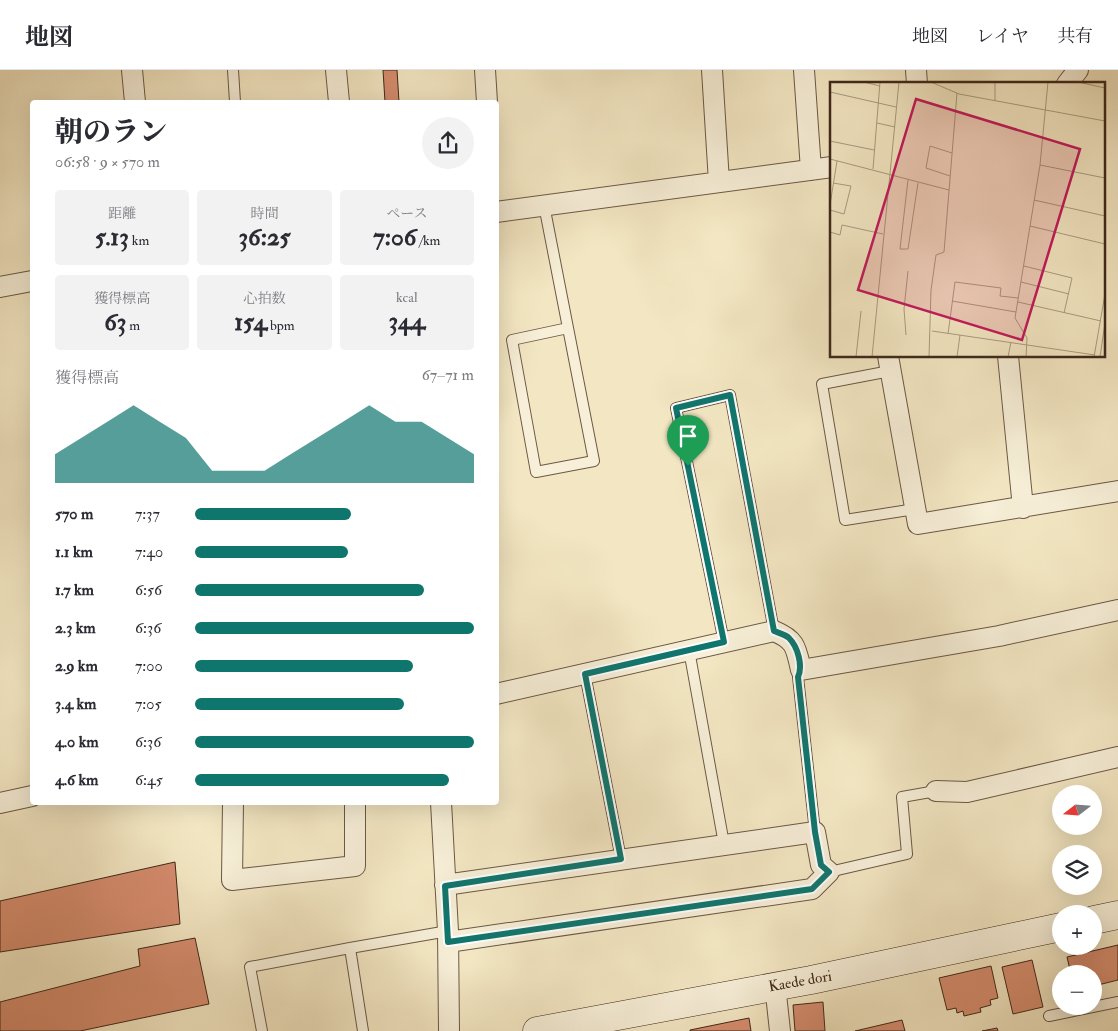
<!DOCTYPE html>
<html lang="ja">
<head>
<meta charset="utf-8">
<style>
	:root { --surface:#fff; --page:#f2f2f3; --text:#2b2b33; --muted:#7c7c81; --line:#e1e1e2; --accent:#0f766e }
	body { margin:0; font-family:"IM FELL Double Pica","Noto Serif JP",serif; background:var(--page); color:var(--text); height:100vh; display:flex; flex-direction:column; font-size:19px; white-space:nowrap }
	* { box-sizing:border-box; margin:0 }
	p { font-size:16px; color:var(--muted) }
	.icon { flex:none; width:28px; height:28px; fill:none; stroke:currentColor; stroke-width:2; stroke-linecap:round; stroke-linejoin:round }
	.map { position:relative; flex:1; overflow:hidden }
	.sheet { position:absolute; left:30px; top:30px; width:469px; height:705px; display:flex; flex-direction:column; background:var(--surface); border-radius:5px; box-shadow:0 5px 20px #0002 }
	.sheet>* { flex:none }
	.needle { width:32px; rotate:253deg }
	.tools { position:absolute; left:1052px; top:715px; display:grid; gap:10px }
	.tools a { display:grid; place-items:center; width:50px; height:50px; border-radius:50%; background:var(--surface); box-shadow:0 5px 20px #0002; font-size:25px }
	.pin { position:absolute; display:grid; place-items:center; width:42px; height:42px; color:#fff; margin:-51px -21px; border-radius:50% 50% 50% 0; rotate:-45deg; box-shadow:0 0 5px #0007 }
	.pin .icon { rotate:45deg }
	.round { display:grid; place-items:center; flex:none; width:52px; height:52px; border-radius:26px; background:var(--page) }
	.head { display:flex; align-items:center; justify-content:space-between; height:85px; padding:0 25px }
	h1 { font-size:28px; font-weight:800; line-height:38px }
	.figures { display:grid; grid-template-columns:repeat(3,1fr); gap:8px; height:85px; padding:5px 25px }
	.figures div { display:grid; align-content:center; border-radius:5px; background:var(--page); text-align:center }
	.figures b { font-size:25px; font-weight:800 }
	.figures small { font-size:14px; font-weight:400 }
	.figures p { font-size:14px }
	.chart { height:140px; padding:10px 25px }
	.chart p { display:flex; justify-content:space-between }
	.chart svg { width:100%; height:90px; margin-top:5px; fill:var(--accent); opacity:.7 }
	ul { padding:0 25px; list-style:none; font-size:16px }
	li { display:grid; grid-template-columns:80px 60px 1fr; align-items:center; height:38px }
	li i { height:12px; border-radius:6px; background:var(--accent) }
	header { display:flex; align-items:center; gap:30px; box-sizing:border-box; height:70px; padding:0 25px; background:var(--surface); border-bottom:1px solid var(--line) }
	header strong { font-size:24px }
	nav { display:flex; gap:28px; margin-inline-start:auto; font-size:18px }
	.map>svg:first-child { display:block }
</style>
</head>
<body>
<header>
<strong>地図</strong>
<nav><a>地図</a><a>レイヤ</a><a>共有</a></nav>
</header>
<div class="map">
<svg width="1118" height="961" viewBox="0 0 1118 961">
	<rect width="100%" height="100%" fill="#f3e7c3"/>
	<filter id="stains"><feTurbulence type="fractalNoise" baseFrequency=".004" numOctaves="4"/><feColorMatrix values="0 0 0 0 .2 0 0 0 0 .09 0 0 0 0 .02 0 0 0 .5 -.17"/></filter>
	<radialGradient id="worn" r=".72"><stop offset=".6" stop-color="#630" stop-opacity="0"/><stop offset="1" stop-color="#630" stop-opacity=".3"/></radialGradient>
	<path fill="#d68d6f" stroke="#3e281b" d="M383 0H397L399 32H385Z
		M175 792 180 854 0 882V831Z
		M195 868 209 934 80 961H0V932L140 896 138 879Z
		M1118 875V910L1094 916V904H1071L1067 887Z
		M1032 890 1043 937 1013 944 1002 897Z
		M991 896 998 928 990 930 991 935 980 938 981 942 964 946 963 941 957 943 956 938 947 940 939 908Z
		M823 932 825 961H795L793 935Z
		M749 948 751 961H690V960Z
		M902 950 905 961H855Z
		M997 958 998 961H982Z"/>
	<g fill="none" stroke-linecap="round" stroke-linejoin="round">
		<g stroke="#6b5845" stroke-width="12">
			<path id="lane" d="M233 0 235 32
				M544 135 594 391 536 402 512 270 568 258
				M890 301 822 314 845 450 915 439
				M724 572 676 338 730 325 774 561
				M689 580 724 774
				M801 600 798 607 815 762
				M585 604 621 789
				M829 802 907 784 902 727 936 721
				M350 878 448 861
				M1049 946 1118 932
				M262 961 250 897 350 878 363 961"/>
		</g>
		<g stroke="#6b5845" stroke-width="22">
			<path id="street" d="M132 0 135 32
				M336 0 339 32
				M485 0 487 32
				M712 0 719 112
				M804 0 811 100
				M916 0 917 14
				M1067 14 1078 0
				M496 142 832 97
				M0 217 32 211
				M888 286 918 454 1118 421
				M1008 286 1023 438
				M496 624 774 561C796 570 796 578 801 600L999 566 1118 540
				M936 721 967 722 1118 687
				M233 732 232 810 355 796V732
				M441 732 448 861 449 961
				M0 733 32 726
				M445 815 815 762 821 795 829 802 812 819 448 872
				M775 915 780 961"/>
		</g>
		<g stroke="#3e281b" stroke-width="29">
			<path id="secondary" d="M1094 850 1118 845
				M537 961 811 910 1061 857"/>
		</g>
		<use href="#lane" stroke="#f7efd8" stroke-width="10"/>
		<use href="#street" stroke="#f7efd8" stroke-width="20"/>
		<use href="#secondary" stroke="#f7efd8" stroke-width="28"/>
	</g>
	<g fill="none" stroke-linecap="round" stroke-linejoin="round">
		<g stroke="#fff" stroke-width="10">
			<path id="route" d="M730 325 774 561C779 563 786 565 789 568 798 577 803 596 798 607L815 762 821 795 829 802 812 819 448 872 445 816 621 789 585 604 724 572 676 338Z"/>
		</g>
		<use href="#route" stroke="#0f766e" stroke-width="6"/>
	</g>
	<g text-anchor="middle" stroke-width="4" stroke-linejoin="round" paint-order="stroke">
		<g font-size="15" fill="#3e281b" stroke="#f7efd8">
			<text transform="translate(800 911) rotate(-10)" y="5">Kaede dori</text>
		</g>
	</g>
	<g transform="translate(830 12)">
		<rect width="275" height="275" fill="#f3e7c3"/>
		<path fill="none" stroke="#ab9b80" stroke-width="1" d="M34 0 50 4M101 0 129 12 275 39M248 0 275 6M0 10 66 25M165 19V0M47 41 65 45M0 59 44 68M0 77 119 108M210 83 275 96M43 87 50 0M120 94 96 86 100 64 122 71M78 98 70 167H78L88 101M204 118 275 134M0 123 7 79M0 128 14 132 21 104 3 101M200 144 275 162M0 150 10 153 12 143 53 152M194 184 242 196 234 231M191 200 239 212M122 219 186 230M188 220 271 239M102 249 265 273M118 252 125 200 171 206 170 214 188 216M76 253 74 227 78 189M26 275 31 229M42 275 69 0M99 275 101 208 106 173 114 170 127 11M127 275 130 253M178 275 181 260M196 275 197 256 185 236 210 83 218 0M264 275 275 212M270 275 275 241"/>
		<path fill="#c2185b" fill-opacity="0.15" stroke="#c2185b" stroke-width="2.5" d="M86 17 250 67 192 258 28 208Z"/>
		<rect width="275" height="275" fill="none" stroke="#3e281b" stroke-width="2.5"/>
	</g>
	<rect width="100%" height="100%" filter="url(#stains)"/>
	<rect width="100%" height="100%" fill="url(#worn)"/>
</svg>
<div class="tools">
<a><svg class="needle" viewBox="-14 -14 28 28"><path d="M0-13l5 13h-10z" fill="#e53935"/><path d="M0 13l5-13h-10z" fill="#7c7c81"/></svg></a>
<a><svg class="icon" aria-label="layers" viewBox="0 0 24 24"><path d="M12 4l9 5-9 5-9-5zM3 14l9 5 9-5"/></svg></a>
<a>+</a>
<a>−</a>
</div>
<div class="pin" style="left:688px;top:396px;background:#1e9e55"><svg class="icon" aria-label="arrive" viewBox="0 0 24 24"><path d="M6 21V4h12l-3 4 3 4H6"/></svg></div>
<section class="sheet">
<div class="head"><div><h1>朝のラン</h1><p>06:58 · 9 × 570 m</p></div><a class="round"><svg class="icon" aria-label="share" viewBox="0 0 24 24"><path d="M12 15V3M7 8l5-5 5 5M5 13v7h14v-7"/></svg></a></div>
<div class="figures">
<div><p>距離</p><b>5.13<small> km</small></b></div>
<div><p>時間</p><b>36:25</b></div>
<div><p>ペース</p><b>7:06<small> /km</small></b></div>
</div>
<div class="figures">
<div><p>獲得標高</p><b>63<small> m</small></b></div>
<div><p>心拍数</p><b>154<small> bpm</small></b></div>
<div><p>kcal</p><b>344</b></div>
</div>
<div class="chart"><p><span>獲得標高</span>67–71 m</p>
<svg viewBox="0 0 160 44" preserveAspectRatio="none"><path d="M0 44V30L10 22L20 14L30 6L40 14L50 22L60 38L70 38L80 38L90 30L100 22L110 14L120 6L130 14L140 14L150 22L160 30V44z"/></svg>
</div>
<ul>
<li><b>570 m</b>7:37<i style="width:56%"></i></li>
<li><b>1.1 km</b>7:40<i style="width:55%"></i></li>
<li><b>1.7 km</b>6:56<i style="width:82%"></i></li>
<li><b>2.3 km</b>6:36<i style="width:100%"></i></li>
<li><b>2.9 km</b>7:00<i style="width:78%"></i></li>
<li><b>3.4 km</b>7:05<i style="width:75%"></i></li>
<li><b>4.0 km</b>6:36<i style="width:100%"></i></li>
<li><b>4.6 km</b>6:45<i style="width:91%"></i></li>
</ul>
</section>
</div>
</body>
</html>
